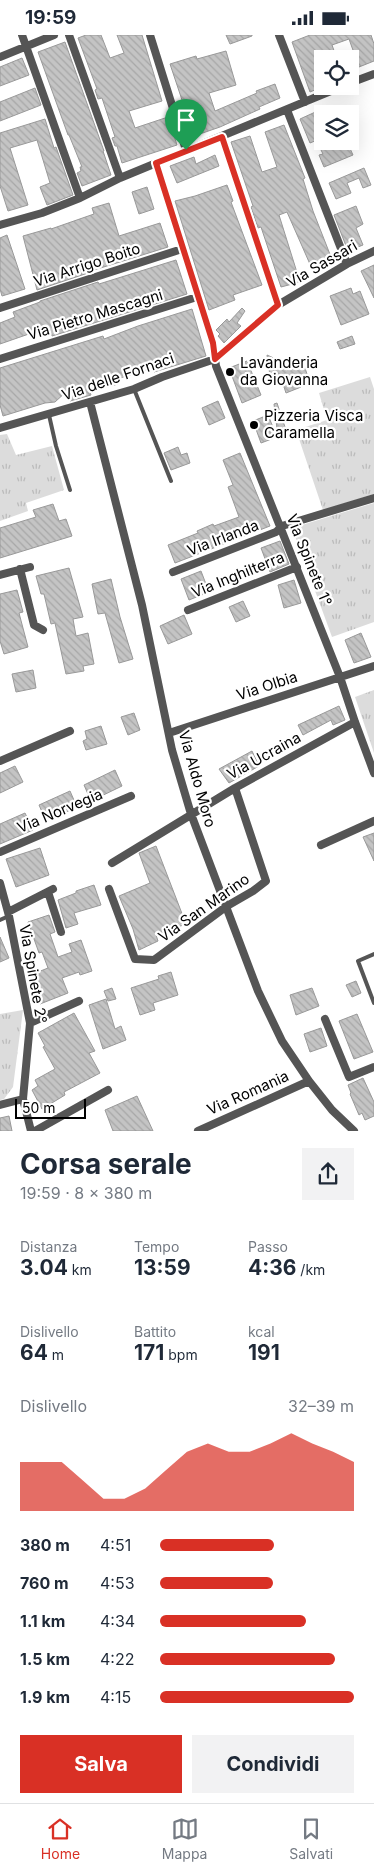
<!DOCTYPE html>
<html lang="it">
<head>
<meta charset="utf-8">
<style>
	:root { --surface:#fff; --page:#f2f2f3; --text:#1f2937; --muted:#747a83; --line:#e0e1e3; --accent:#d93025 }
	body { margin:0; font-family:Inter,sans-serif; background:var(--page); color:var(--text); height:100vh; display:flex; flex-direction:column; font-size:19px; white-space:nowrap }
	* { box-sizing:border-box; margin:0 }
	p { font-size:16px; color:var(--muted) }
	.icon { flex:none; width:28px; height:28px; fill:none; stroke:currentColor; stroke-width:2; stroke-linecap:round; stroke-linejoin:round }
	.map { position:relative; height:1096px; overflow:hidden }
	.side { display:flex; flex-direction:column; background:var(--surface); flex:1 }
	.side>* { flex:none }
	.buttons { position:absolute; left:314px; top:15px; display:grid; gap:10px }
	.buttons a { display:grid; place-items:center; width:45px; height:45px; border-radius:0px; background:var(--surface); box-shadow:0 5px 20px #0002; font-size:25px }
	.scale { position:absolute; left:15px; bottom:12px; width:71px; box-sizing:border-box; padding-left:5px; border:2px solid #000; border-top:0; font-size:14px; line-height:18px; white-space:nowrap; color:#000; -webkit-text-stroke:4px #fff; paint-order:stroke }
	.pin { position:absolute; display:grid; place-items:center; width:42px; height:42px; color:#fff; margin:-51px -21px; border-radius:50% 50% 50% 0; rotate:-45deg; box-shadow:0 0 5px #0007 }
	.pin .icon { rotate:45deg }
	.round { display:grid; place-items:center; flex:none; width:52px; height:52px; border-radius:0px; background:var(--page) }
	.summary { display:flex; align-items:center; justify-content:space-between; height:85px; padding:0 20px }
	h1 { font-size:28px; font-weight:700; line-height:38px }
	.stats { display:grid; grid-template-columns:repeat(3,1fr); gap:8px; height:85px; padding:5px 20px }
	.stats div { display:grid; align-content:center }
	.stats b { font-size:21px; font-weight:700 }
	.stats small { font-size:14px; font-weight:400 }
	.stats p { font-size:14px }
	.chart { height:140px; padding:10px 20px }
	.chart p { display:flex; justify-content:space-between }
	.chart svg { width:100%; height:90px; margin-top:5px; fill:var(--accent); opacity:.7 }
	.action { display:flex; gap:10px; margin-top:auto; padding:10px 20px }
	.action a { flex:1; height:58px; border-radius:0px; background:var(--accent); color:#fff; font-size:20px; font-weight:700; line-height:58px; text-align:center }
	.action a+a { background:var(--page); color:var(--text) }
	ul { padding:0 20px; list-style:none; font-size:16px }
	li { display:grid; grid-template-columns:80px 60px 1fr; align-items:center; height:38px }
	li i { height:12px; border-radius:6px; background:var(--accent) }
	.status { display:flex; justify-content:space-between; align-items:center; height:35px; padding:0 25px; background:var(--surface); direction:ltr }
	.status svg { height:14px; fill:currentColor }
	.dock { display:flex; justify-content:space-around; align-items:center; height:70px; border-top:1px solid var(--line); background:var(--surface); font-size:14px; color:var(--muted) }
	.dock a { display:grid; justify-items:center; gap:2px }
	.dock .active { color:var(--accent) }
	.map>svg:first-child { display:block }
</style>
</head>
<body>
<div class="status"><b>19:59</b><svg viewBox="0 0 49 12"><path d="M0 12V9h3v3zM5 12V6h3v6zM10 12V3h3v9zM15 12V0h3v12zM26 1h20v11H26zM47 4h2v5h-2z"/></svg></div>
<div class="map">
<svg width="374" height="1096" viewBox="0 0 374 1096">
	<defs>
		<pattern id="grass-tufts" width="24" height="20" patternUnits="userSpaceOnUse" patternTransform="scale(1.25)"><rect width="24" height="20" fill="#dcdcdc"/><path d="M3 7l-1-3M5 7V3M7 7l1-3M15 17l-1-3M17 17v-4M19 17l1-3" fill="none" stroke="#bbb"/></pattern>
		<pattern id="building-back-hatch" width="6" height="6" patternUnits="userSpaceOnUse" patternTransform="scale(1.25)"><rect width="6" height="6" fill="#c4c4c4"/><path d="M-1 5l2 2M0 0l6 6M5-1l2 2" fill="none" stroke="#a7a7a7"/></pattern>
	</defs>
	<rect width="100%" height="100%" fill="#fff"/>
	<path fill="url(#grass-tufts)" d="M370 342 374 354V459L323 475 296 395 327 385 319 358Z
		M7 399 16 420 52 411 64 455 26 468 28 476 0 486V400Z
		M374 468V587L332 602 292 493Z
		M374 655V718L355 662Z
		M23 975 13 1052 4 1064 0 1065V979Z"/>
	<path fill="url(#building-back-hatch)" stroke="#999" d="M86 0H101L110 23 124 18 117 0H142L162 66 129 76 135 93 168 82 177 110 122 128 117 111H115L112 103 115 102 102 63 98 64 95 55 97 54 78 3Z
		M226 0H252V1L230 9Z
		M310 0H371L374 9V26L359 32 349 4 332 10 337 24H322V52L310 57 292 7Z
		M65 7 104 116H103L111 140 82 151 77 138 81 136 80 132H82L69 100H68L38 17Z
		M226 16 236 50 209 58 215 76 257 58 256 56 275 49 280 63 259 72 260 74 220 92 194 101 170 29 196 21 197 24Z
		M22 23 29 40 0 51V32Z
		M35 53 41 70 0 86V67Z
		M322 74V103L310 108 300 84Z
		M45 84 54 113 56 112 73 160 47 170 40 152 50 148 37 105 10 113 28 170 8 176 0 151V98Z
		M284 90 305 143 303 144 313 176 333 227 313 236 287 177 279 180 300 247 281 252 261 192 258 193 251 172 253 171 231 107 250 101 262 137 277 132 265 97Z
		M341 106 343 111 348 109 353 120 324 132 319 120 323 119 321 115Z
		M215 120 219 131 177 148 170 131 194 122 196 129Z
		M364 133 371 150 363 153 359 143 347 148 351 158 336 164 329 148Z
		M227 150 233 166 231 167 262 250 233 260 235 265 209 275 175 166 195 161Z
		M147 152 154 174 139 179 132 157Z
		M109 168 119 201 160 188 168 212 94 235V236L37 255 23 201 51 193V194L94 179 92 173Z
		M356 171 363 189 356 193 363 210 348 216 334 180Z
		M7 200 25 254 2 261 0 254V203Z
		M176 225 187 259 52 301 49 292 0 309V288L15 282 13 277 40 267V266L98 247 99 249Z
		M374 230V263L361 236Z
		M351 253 353 259 360 256 369 279 341 290 330 261Z
		M242 273 245 276 237 288 241 291 224 308 218 301 220 299 216 295 227 284 229 287Z
		M192 274 206 321 154 337 152 333 117 344 118 349 90 357 91 360 70 366 67 356 55 367 45 368 3 381 0 370V333L103 301 104 304 138 291Z
		M352 301 355 309 340 314 337 307Z
		M267 320 287 329 302 324 307 339 299 344 301 352 286 358 281 343 271 348Z
		M247 326 261 360 242 368 229 333Z
		M218 366 225 383 209 390 202 373Z
		M277 368 287 398 278 402 274 369Z
		M268 380 277 402 261 408 253 386Z
		M178 412 181 420 187 418 190 428 171 435 164 418Z
		M240 418 270 491 175 528 168 510 198 498 197 496 213 489 214 491 239 482 228 452 233 450 223 425Z
		M53 469 59 486 66 484 72 501 0 523V493L36 482 33 475Z
		M280 506 289 529 270 537 261 513Z
		M69 533 83 582 73 584 76 601 88 598 94 629 83 631 84 636 66 639 55 588 51 589 44 559H41L36 541Z
		M201 536 209 557 189 565 181 544Z
		M111 544 120 582 133 624 119 628 105 578 98 579 92 549Z
		M294 545 301 568 284 573 278 550Z
		M17 555 23 577 19 578 28 612 4 619 0 606V559Z
		M243 566 250 581 236 587 229 572Z
		M184 580 192 599 168 609 160 591Z
		M361 598 371 622 354 628 345 605Z
		M33 635 36 653 16 657 12 639Z
		M339 671 345 685 333 690 331 685 303 700 298 690Z
		M134 678 140 695 128 700 121 682Z
		M101 691 107 709 86 715 83 706 87 704 85 696Z
		M252 716 259 731 229 748 219 734Z
		M15 731 23 747 0 758V738Z
		M115 735 122 751 91 766 84 750Z
		M70 756 77 772 46 786 39 770Z
		M25 778 33 795 0 809V789Z
		M374 798V826L363 802Z
		M156 811 186 889 156 900 158 906 139 915 133 894 119 861 150 848 139 818Z
		M40 813 49 840 16 852 6 824Z
		M94 850 101 870 74 878 78 889 66 893 58 865 76 858V856Z
		M49 880 55 897 50 899 58 922 72 917 69 909 81 905 92 936 80 940 79 937 62 943 68 958 40 969 34 954 38 952 33 939 48 933 42 917 39 918 28 887Z
		M0 902 9 923 0 927Z
		M171 937 178 960 153 968 155 975 140 980 131 953 159 944 158 941Z
		M356 946 361 958 352 962 346 950Z
		M112 953 116 964 108 966 104 956Z
		M312 953 319 971 296 980 290 960Z
		M106 964 115 994 121 991 126 1005 103 1014 89 970Z
		M74 978 95 1016 89 1018 100 1038 64 1057 65 1060 42 1074 32 1055 38 1051 35 1045 55 1034 43 1012 45 1011 38 998Z
		M357 979 373 1017 354 1024 339 986Z
		M321 993 327 1011 310 1017 304 999Z
		M363 1043 374 1067V1081L365 1085 362 1078 359 1080 350 1059 351 1058 348 1050Z
		M137 1061 153 1096H113L105 1075Z
		M9 1081 12 1096H0V1083Z"/>
	<g fill="none" stroke-linecap="round" stroke-linejoin="round">
		<path stroke="#555" stroke-width="4" d="M134 354 171 446
			M49 380 56 411 70 455
			M0 885 9 881
			M374 919 358 926 374 968"/>
		<path stroke="#555" stroke-width="8" d="M22 0 80 163
			M69 0 120 143
			M150 0 186 115
			M279 0 305 67
			M0 22 54 0
			M350 48 374 39
			M287 75 347 229
			M222 102 278 270
			M156 128 213 308 216 331 340 642 355 687 374 738
			M0 190 42 178 80 163 120 143 343 51
			M0 273 182 214
			M0 324 197 262
			M90 367 142 570 172 715 191 779 258 956 282 1006 309 1046 332 1075 354 1096
			M0 393 134 354 162 342 215 324 278 270 347 229 374 216
			M20 534 34 590 43 595
			M173 537 276 497 282 491 374 463
			M0 540 30 532
			M188 575 297 532
			M169 698 374 631
			M0 726 70 696
			M321 810 374 786
			M0 817 131 761
			M112 828 235 753 355 687
			M0 848 9 881 30 988 23 1064 31 1096
			M109 854 135 924 154 925 227 871 253 856 266 846 235 753
			M48 857 61 897
			M8 877 53 854
			M325 984 349 1042 374 1032
			M30 988 79 966
			M0 1070 23 1064
			M35 1096 108 1055
			M198 1096 309 1046"/>
	</g>
	<g fill="none" stroke-linecap="round" stroke-linejoin="round">
		<g stroke="#fff" stroke-width="10">
			<path id="route" d="M222 102 278 270 215 324 213 308 156 128Z"/>
		</g>
		<use href="#route" stroke="#d93025" stroke-width="6"/>
	</g>
	<g fill="#000" stroke="#fff" stroke-width="2">
		<circle cx="230" cy="337" r="5"/>
		<circle cx="254" cy="390" r="5"/>
	</g>
	<g text-anchor="middle" stroke-width="4.5" stroke-linejoin="round" paint-order="stroke">
		<g font-size="15" fill="#000" stroke="#fff">
			<text transform="translate(322 229) rotate(-30)" y="5">Via Sassari</text>
			<text transform="translate(87 230) rotate(-18)" y="5">Via Arrigo Boito</text>
			<text transform="translate(95 280) rotate(-17)" y="5">Via Pietro Mascagni</text>
			<text transform="translate(118 342) rotate(-19)" y="5">Via delle Fornaci</text>
			<text transform="translate(223 503) rotate(-21)" y="5">Via Irlanda</text>
			<text transform="translate(309 525) rotate(68)" y="5">Via Spinete 1°</text>
			<text transform="translate(238 540) rotate(-22)" y="5">Via Inghilterra</text>
			<text transform="translate(267 651) rotate(-18)" y="5">Via Olbia</text>
			<text transform="translate(264 721) rotate(-29)" y="5">Via Ucraina</text>
			<text transform="translate(197 744) rotate(74)" y="5">Via Aldo Moro</text>
			<text transform="translate(60 776) rotate(-23)" y="5">Via Norvegia</text>
			<text transform="translate(204 873) rotate(-35)" y="5">Via San Marino</text>
			<text transform="translate(33 939) rotate(80)" y="5">Via Spinete 2°</text>
			<text transform="translate(248 1058) rotate(-24)" y="5">Via Romania</text>
		</g>
		<g font-size="15" fill="#000" stroke="#fff" text-anchor="start">
			<text x="240" y="333">Lavanderia<tspan x="240" dy="17">da Giovanna</tspan></text>
			<text x="264" y="386">Pizzeria Visca<tspan x="264" dy="17">Caramella</tspan></text>
		</g>
	</g>
</svg>
<div class="buttons">
<a><svg class="icon" aria-label="locate" viewBox="0 0 24 24"><circle cx="12" cy="12" r="6"/><path d="M12 2v4M12 18v4M2 12h4M18 12h4"/></svg></a>
<a><svg class="icon" aria-label="layers" viewBox="0 0 24 24"><path d="M12 4l9 5-9 5-9-5zM3 14l9 5 9-5"/></svg></a>
</div>
<div class="scale">50 m</div>
<div class="pin" style="left:186px;top:115px;background:#1e9e55"><svg class="icon" aria-label="arrive" viewBox="0 0 24 24"><path d="M6 21V4h12l-3 4 3 4H6"/></svg></div>
</div>
<section class="side">
<div class="summary"><div><h1>Corsa serale</h1><p>19:59 · 8 × 380 m</p></div><a class="round"><svg class="icon" aria-label="share" viewBox="0 0 24 24"><path d="M12 15V3M7 8l5-5 5 5M5 13v7h14v-7"/></svg></a></div>
<div class="stats">
<div><p>Distanza</p><b>3.04<small> km</small></b></div>
<div><p>Tempo</p><b>13:59</b></div>
<div><p>Passo</p><b>4:36<small> /km</small></b></div>
</div>
<div class="stats">
<div><p>Dislivello</p><b>64<small> m</small></b></div>
<div><p>Battito</p><b>171<small> bpm</small></b></div>
<div><p>kcal</p><b>191</b></div>
</div>
<div class="chart"><p><span>Dislivello</span>32–39 m</p>
<svg viewBox="0 0 160 44" preserveAspectRatio="none"><path d="M0 44V20L10 20L20 20L30 29L40 38L50 38L60 33L70 24L80 15L90 11L100 15L110 15L120 11L130 6L140 11L150 15L160 20V44z"/></svg>
</div>
<ul>
<li><b>380 m</b>4:51<i style="width:59%"></i></li>
<li><b>760 m</b>4:53<i style="width:58%"></i></li>
<li><b>1.1 km</b>4:34<i style="width:75%"></i></li>
<li><b>1.5 km</b>4:22<i style="width:90%"></i></li>
<li><b>1.9 km</b>4:15<i style="width:100%"></i></li>
</ul>
<div class="action"><a>Salva</a><a>Condividi</a></div>
</section>
<nav class="dock">
<a class="active"><svg class="icon" aria-label="home" viewBox="0 0 24 24"><path d="M3 11l9-7 9 7M6 9v11h12V9"/></svg>Home</a>
<a><svg class="icon" aria-label="map" viewBox="0 0 24 24"><path d="M3 6l6-2 6 2 6-2v14l-6 2-6-2-6 2zM9 4v14M15 6v14"/></svg>Mappa</a>
<a><svg class="icon" aria-label="saved" viewBox="0 0 24 24"><path d="M7 4h10v16l-5-4-5 4z"/></svg>Salvati</a>
</nav>
</body>
</html>
